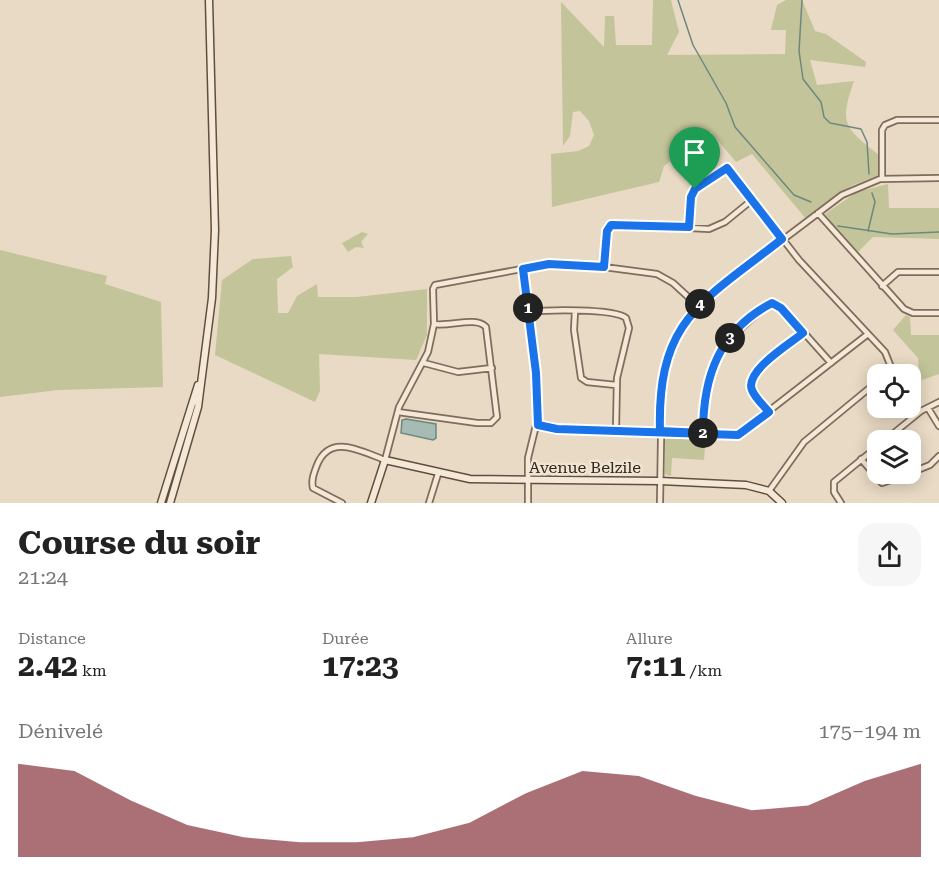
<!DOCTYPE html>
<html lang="fr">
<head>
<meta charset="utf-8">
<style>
	:root { --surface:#fff; --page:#f6f6f6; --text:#222; --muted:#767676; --accent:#87353d }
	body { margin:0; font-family:"Roboto Serif",serif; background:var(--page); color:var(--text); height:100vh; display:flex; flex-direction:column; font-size:22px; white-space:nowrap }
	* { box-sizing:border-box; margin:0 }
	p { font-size:20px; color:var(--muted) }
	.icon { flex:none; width:33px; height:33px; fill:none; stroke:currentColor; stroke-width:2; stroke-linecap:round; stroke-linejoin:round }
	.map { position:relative; height:503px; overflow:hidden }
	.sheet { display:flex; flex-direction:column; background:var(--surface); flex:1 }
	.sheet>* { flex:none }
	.controls { position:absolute; left:867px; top:364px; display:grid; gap:12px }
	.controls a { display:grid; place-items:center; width:54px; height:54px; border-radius:12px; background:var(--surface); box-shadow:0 3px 15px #0003; font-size:30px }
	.pin { position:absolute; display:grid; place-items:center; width:51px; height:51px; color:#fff; margin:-62px -26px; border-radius:50% 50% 50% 0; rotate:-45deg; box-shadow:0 0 6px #0007 }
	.pin .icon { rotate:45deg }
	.km { position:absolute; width:30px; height:30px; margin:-15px; border-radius:50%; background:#222; color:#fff; font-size:16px; line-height:30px; text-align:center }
	.round { display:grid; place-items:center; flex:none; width:63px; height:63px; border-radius:18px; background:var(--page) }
	.summary { display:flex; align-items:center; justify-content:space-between; height:102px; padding:0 18px }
	h1 { font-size:33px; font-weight:700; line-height:45px }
	.stats { display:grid; grid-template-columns:repeat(3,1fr); gap:9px; height:102px; padding:6px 18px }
	.stats div { display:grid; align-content:center }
	.stats b { font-size:30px; font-weight:700 }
	.stats small { font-size:16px; font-weight:400 }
	.stats p { font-size:16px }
	.chart { height:168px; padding:12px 18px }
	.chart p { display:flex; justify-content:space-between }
	.chart svg { width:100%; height:108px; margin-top:6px; fill:var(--accent); opacity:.7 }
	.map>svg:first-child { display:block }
</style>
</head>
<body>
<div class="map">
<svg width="939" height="503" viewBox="0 0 939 503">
	<rect width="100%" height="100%" fill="#e8dac4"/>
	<path fill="#c3c499" d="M653 0H671L679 32 667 55 785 54 786 30H771L777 5 786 0H802L815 31 826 34 866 62 865 67 810 60 817 85 854 81C839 124 844 127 879 155V175L851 186 806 219 752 154 736 162 711 132 664 166 659 182 552 207 551 154 578 151 589 146 594 135 589 121 580 111 573 112 570 136 563 146 561 2 604 47 605 16H614L616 45H652Z
		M888 184 889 208H939V239L873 237 856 254 825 214 857 192Z
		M362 232 368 234 361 242 364 248 356 247 348 252 342 243Z
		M0 250 107 276 105 284 161 302 163 387 58 390 0 397Z
		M291 256 293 267 277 279 278 313H288L297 296 317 284 318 297H357L427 289V335L416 360 319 354 320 391 315 402 215 355 222 280 253 259Z
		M906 315 910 317 911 335H939V374L922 380 919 375 918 358 893 330Z
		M670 435 706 436 704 460 672 458 671 476 665 474V440Z"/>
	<path fill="#a5bbb3" stroke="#6d887f" stroke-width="1.5" d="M406 419 436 424V438L433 440 401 433 402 420Z"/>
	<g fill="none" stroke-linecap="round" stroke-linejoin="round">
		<path stroke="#6d887f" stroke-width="1.5" d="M678 0 693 45 726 103 735 127 794 195 811 202
			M802 0 799 51 803 79 821 102 824 117 830 123 861 129 867 142 869 174
			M838 226 892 234 939 232
			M868 231 875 202 872 193"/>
		<g stroke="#806c5d" stroke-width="8">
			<path id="street" d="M882 179V130L885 125 897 120H939
				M818 213 904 309 913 313H939
				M689 227 693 192 723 169 729 170 799 260 885 352 891 367 885 375
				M604 267 607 231 613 224 709 229 725 222 752 200
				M523 269 539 413 528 458V503
				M882 286 898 272H939
				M575 311 574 330 581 378 587 382 616 385
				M528 312C546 310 613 308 626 318L629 328 617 378 616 430
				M424 363 458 372 492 368
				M928 408 939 426
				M398 412 477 423H491L497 417 486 327C476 316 449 327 434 324
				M769 413C764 406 755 398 752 390 744 372 791 343 803 333
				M538 425 557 429 738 435 868 334
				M703 433C704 366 718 344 770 304L781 307 831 363
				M884 441 921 411 939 402
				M861 459 882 483 909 474
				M910 473 930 465 939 456
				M769 491 804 442 878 381
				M342 503 313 488C311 480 314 473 317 465 330 433 360 451 385 460L399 407 428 352 434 324 433 289 435 285 549 264 604 267 657 274 673 283 698 306
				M429 503 438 474
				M660 503 662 377 670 347 689 316 714 292 842 195 880 179 939 178
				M841 503 834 492V482L878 446"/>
		</g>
		<g stroke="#624e40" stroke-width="9">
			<path id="secondary" d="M161 503 198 385
				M170 503 198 407 212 298 215 230 209 0
				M371 503 385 460 470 479 660 481 746 485 769 491 782 503"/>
		</g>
		<use href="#street" stroke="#f4e8d6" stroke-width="4.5"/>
		<use href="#secondary" stroke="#f4e8d6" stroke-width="6"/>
	</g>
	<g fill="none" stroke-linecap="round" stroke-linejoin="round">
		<g stroke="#fff" stroke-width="12">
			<path id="route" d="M695 189 691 197 689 227 611 225 607 231 604 267 549 264 523 269 536 373 538 425 557 429 738 435 769 412C764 406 755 398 752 390 744 371 791 343 803 333L781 308 772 303C719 331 703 376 703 433L660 431C657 319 702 302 782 239L727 168 695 189"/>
		</g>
		<use href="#route" stroke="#1a73e8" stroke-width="8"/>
	</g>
	<g text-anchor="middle" stroke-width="5" stroke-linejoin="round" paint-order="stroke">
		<g font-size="16" fill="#32261f" stroke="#f0e5d2">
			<text x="585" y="473">Avenue Belzile</text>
		</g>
	</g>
</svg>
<div class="controls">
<a><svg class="icon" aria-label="locate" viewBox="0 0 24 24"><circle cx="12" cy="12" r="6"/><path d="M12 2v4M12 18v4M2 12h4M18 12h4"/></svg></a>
<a><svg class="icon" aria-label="layers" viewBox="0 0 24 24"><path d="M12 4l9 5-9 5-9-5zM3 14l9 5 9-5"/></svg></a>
</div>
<div class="pin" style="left:695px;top:189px;background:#1e9e55"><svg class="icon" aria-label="arrive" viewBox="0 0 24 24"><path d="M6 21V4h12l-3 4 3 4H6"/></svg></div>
<b class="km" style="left:528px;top:308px">1</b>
<b class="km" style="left:703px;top:433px">2</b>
<b class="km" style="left:730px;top:338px">3</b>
<b class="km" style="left:700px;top:304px">4</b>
</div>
<section class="sheet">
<div class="summary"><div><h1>Course du soir</h1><p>21:24</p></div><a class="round"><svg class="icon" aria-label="share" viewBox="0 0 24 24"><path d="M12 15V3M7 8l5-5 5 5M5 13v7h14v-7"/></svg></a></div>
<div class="stats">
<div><p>Distance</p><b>2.42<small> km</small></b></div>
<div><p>Durée</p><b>17:23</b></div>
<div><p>Allure</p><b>7:11<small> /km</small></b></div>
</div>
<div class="chart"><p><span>Dénivelé</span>175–194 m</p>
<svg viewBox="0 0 160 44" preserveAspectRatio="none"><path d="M0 44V6L10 9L20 21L30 31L40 36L50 38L60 38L70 36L80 30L90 18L100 9L110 11L120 19L130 25L140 23L150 13L160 6V44z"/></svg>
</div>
</section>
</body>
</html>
